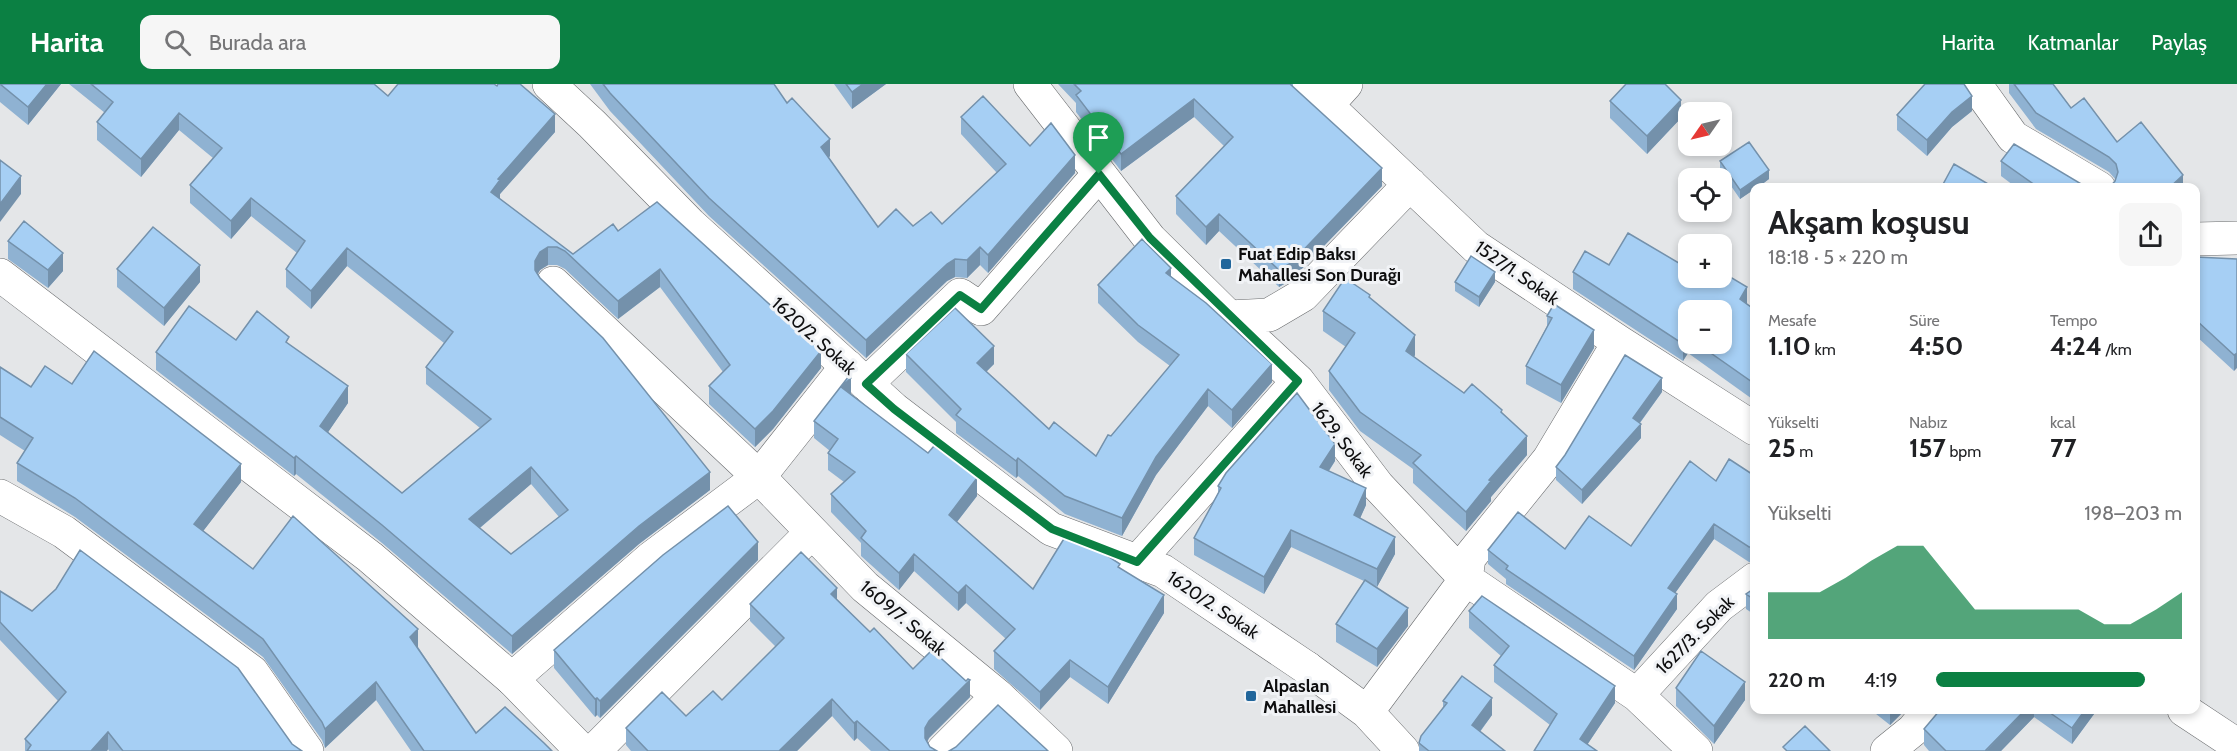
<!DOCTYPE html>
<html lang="tr">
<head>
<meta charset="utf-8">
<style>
	:root { --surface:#fff; --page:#f6f6f6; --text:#202124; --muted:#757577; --accent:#0b8043 }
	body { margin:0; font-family:Cabin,sans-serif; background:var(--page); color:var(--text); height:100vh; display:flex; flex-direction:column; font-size:22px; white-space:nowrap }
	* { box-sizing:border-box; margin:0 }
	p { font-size:20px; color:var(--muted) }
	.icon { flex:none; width:33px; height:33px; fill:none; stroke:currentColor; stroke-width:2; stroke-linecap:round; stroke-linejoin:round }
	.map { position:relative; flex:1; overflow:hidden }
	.side { position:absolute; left:1750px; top:99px; width:450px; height:531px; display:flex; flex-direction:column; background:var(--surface); border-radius:12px; box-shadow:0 3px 9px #0003 }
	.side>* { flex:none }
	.needle { width:39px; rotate:236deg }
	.tools { position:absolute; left:1678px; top:18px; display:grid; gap:12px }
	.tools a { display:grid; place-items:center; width:54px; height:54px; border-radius:12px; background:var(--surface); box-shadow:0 3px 9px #0003; font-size:30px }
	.pin { position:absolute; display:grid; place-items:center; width:51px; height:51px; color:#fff; margin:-62px -26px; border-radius:50% 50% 50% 0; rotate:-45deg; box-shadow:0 0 6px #0007 }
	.pin .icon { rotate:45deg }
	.round { display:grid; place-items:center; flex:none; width:63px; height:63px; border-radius:12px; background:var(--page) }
	.head { display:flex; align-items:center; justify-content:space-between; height:102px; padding:0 18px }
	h1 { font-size:33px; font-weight:700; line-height:45px }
	.figures { display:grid; grid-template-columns:repeat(3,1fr); gap:9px; height:102px; padding:6px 18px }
	.figures div { display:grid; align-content:center }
	.figures b { font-size:26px; font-weight:700 }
	.figures small { font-size:16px; font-weight:400 }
	.figures p { font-size:16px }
	.chart { height:168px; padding:12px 18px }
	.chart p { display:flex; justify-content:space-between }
	.chart svg { width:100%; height:108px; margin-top:6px; fill:var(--accent); opacity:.7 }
	ul { padding:0 18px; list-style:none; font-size:20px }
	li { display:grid; grid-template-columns:96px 72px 1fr; align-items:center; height:45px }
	li i { height:15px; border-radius:8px; background:var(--accent) }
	header { display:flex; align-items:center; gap:36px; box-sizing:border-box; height:84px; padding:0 30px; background:var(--accent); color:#fff }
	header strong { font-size:28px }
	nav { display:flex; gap:33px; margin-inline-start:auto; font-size:21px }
	.search { width:420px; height:54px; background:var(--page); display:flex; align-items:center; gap:15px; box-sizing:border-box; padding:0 21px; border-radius:12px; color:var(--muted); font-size:22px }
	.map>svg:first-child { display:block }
</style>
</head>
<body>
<header>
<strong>Harita</strong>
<div class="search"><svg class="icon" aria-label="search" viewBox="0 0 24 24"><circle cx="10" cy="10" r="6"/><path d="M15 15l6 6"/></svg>Burada ara</div>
<nav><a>Harita</a><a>Katmanlar</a><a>Paylaş</a></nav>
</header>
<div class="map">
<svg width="2237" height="667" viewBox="0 0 2237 667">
	<rect width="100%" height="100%" fill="#e4e6e8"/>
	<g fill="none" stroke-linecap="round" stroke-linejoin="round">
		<g stroke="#696b6d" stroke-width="34">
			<path id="street" d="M1304 0 1476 163 1619 258 1755 345
				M1327 21 1346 0
				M553 199 759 393 865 503 998 612 1056 667
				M1229 233 1298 297 1378 402 1466 495 1637 611 1696 667
				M1229 233 1269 231 1303 211 1410 100
				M866 300 960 211 981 225 1099 90
				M0 412 64 448 252 588 307 667
				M1137 478 1298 297
				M1307 584 1367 628 1403 667
				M512 595 651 474 759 393 847 282
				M1637 611 1719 522 1755 495
				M2184 626 2237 661
				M1367 628 1466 495 1469 474 1549 375 1619 258
				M594 667 812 448
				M943 667 998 612
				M1887 667 1913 646 1929 626"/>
		</g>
		<g stroke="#696b6d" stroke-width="34">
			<path id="secondary" d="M549 0 592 40 690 140 894 325 1051 445 1163 487 1307 584
				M1030 0 1150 155 1229 233
				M1975 0 2013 53 2099 104
				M2196 155 2237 154
				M0 191 370 473 512 595 582 667"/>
		</g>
		<use href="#street" stroke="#fff" stroke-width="33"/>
		<use href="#secondary" stroke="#fff" stroke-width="33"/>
	</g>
	<path fill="#8fb2d2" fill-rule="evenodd" d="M0 0H61L28 41 0 18Z
		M69 0H374L388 12 555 48 500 110V115L573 170 618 147 821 284 773 345 755 363 709 320V302L723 288 660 203 618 235 565 185 557 181H548L540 186 537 190 540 194 710 406 639 460 512 570 382 459 296 390 294 392 156 286V268L236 256 289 260 348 319 328 348 402 409 480 344 426 300V283L444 259 347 182 311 225 286 203V185L297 169 251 132 231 155 190 119V101L213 74 179 46 141 93 97 56V38L105 29ZM531 400 559 433 511 470 480 444Z
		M590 0H774L787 19 830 72 829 74 878 143 913 142 942 140 997 89 961 50V33L1030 62 1075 89 988 189 980 181 967 194 955 193 947 197 866 274 709 132 610 27Z
		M834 0H886L852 25Z
		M1058 0H1293V3L1382 102 1291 196 1279 203 1219 147 1206 161 1176 130V112L1224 62 1194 33 1121 87 1076 28V19Z
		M2009 0H2053L2071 24 2117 58 2183 104 2115 97 2116 96 2109 88 2036 45 2009 9Z
		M1610 17 1681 34 1647 70 1610 34Z
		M1972 27 1952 43 1927 72 1897 46V31Z
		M1720 77 1769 95 1757 104H1755L1740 115 1720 86Z
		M2001 77 2088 104H2017L2001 92Z
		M8 157 63 187 48 204 8 175Z
		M2196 173 2237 175 2234 287 2196 252Z
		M1609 181 1747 220 1755 226V317L1688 269 1683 277 1573 205V188ZM1689 226 1722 260H1689Z
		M117 185 200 198 164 242 117 203Z
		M1171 192 1272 298 1232 344 1208 322 1156 391 1122 452 1065 430 1018 392 1016 394 956 349V338L906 288V270L994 280 986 288 1049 345 1096 372 1111 352 1170 282 1138 258 1098 219V201Z
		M1455 198H1495L1479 223 1455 207Z
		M1370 214 1415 271 1414 273 1464 309 1502 329 1527 371 1491 413V417L1466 447 1413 399V385L1360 347 1329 306V287L1346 263 1323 247V227Z
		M1554 220 1594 264 1561 319 1526 300V282L1547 242V232Z
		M0 283 31 303 72 300 241 398 203 447 253 485 418 563 476 649 552 667H411L376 616 325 664 322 656 263 573 75 433 17 397V379L25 367 0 351Z
		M1662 308 1640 339 1641 354 1582 420 1556 396V383Z
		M851 310 977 412 957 438 1033 505 1104 470 1120 484 1164 529 1108 620 1070 593 1040 626 994 585V567L1006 555 966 519 958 527 914 487 899 506 861 472V459L831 428V410L844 398 828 386V369L830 367 814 354V337Z
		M1335 377 1329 387 1366 421 1360 434 1395 470 1377 503 1368 498 1408 542 1377 583 1336 558V540L1364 497 1291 463 1264 510 1194 471V454L1218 409V402Z
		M1755 392V478H1749L1714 455 1675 509 1677 525 1634 586 1506 500V495L1488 480V466L1565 465 1631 462 1716 397Z
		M758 476 600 634 597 631 595 633 554 584V566Z
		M1755 504V531L1746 525V510Z
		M0 507 32 527 292 660 302 667H109L108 665 107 667H25V655L58 617 0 556Z
		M837 515 870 548 913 585 970 613 929 654 927 658 930 663 937 667H871L857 654 854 657 832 632 797 667H631L626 661V644L686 632 722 616 776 563 750 537V520Z
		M1469 527 1615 619 1587 661 1550 641 1494 598V581L1501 572 1469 544Z
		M1676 604 1745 616 1714 660 1676 622Z
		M1443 617 1492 631 1480 648 1505 667H1419V659L1443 623Z
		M1871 626H1905L1890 641Z
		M1940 626H2097L2072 660 2034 633 2001 667H1929L1924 661V645Z"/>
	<path fill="#7491ab" d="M47 0H61L28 41V23Z
		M863 0H886L852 25V8Z
		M1972 12V27L1952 43 1927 72V56L1952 28Z
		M1194 15V33L1121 87V70Z
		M1681 16V34L1647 70V52Z
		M179 29V46L141 93V75Z
		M555 30V48L500 110V114L491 126V108L498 95Z
		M830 55V72L821 81V63Z
		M1075 71V89L988 189V171Z
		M1382 84V102L1291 196 1279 203V186Z
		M1769 86V95L1757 104H1755V105L1740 115V106Z
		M2183 91V104H2169Z
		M21 92V110L0 138V120Z
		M251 114V132L231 155V137Z
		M1219 130V147L1206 161V143Z
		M548 163V181L540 186 535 195V177L540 168Z
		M980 163V181L967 194V176Z
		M347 164V182L311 225V207Z
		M63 169V187L48 204V186Z
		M955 175V193L947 197 866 274V256L947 180Z
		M200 181V198L164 242V224Z
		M1171 184V202L1166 189Z
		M660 185V203L618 235V217Z
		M1495 188V198L1479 223V213Z
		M1747 203V220L1740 215Z
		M1594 246V264L1561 319V301Z
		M1415 251V271L1406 286V267Z
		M1688 252V269L1683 277V260Z
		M994 262V280L977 297V279Z
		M821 267V284L773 345 755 363V345Z
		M2237 269V284L2234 287V271Z
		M1272 280V298L1232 344V326Z
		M851 294V311L841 303Z
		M1662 294V308L1633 348V334Z
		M348 302V319L320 360V342Z
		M1208 305V322L1156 391 1122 452V434L1156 373Z
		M1641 340V354L1582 420V406Z
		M1527 352V371L1491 413V417L1466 447V428L1489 396Z
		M1335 360V377L1320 400V383Z
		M296 372V390L294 392V374Z
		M1018 374V392L1016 394V377Z
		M241 380V398L194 459V440Z
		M531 383V400L469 453V435Z
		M710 388V406L639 460 512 570V552L639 442Z
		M977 394V412L949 448V431Z
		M1366 404V421L1354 448V431Z
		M1714 440V455L1668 519V504Z
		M1291 446V463L1264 510V493Z
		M1395 453V470L1377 503V485Z
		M758 458V476L600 634V617Z
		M914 470V487L899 506V489Z
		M966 501V519L958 527V509Z
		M837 504V522L831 510Z
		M1677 510V525L1634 586V572Z
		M1164 511V529L1108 620V603Z
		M1408 524V542L1377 583V565Z
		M418 545V563L410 572V553Z
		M1070 576V593L1040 626V608Z
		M970 596V613L929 654 925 662V644L929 637Z
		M376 598V616L325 664V645Z
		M1745 598V616L1714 660V642Z
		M1615 602V619L1583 667 1580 655Z
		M597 614V631L595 633V615Z
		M1492 614V631L1472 658V641Z
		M832 615V632L797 667H779Z
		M1890 626H1905L1890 641Z
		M2025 626H2034V633L2001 667H1986Z
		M2085 626H2097L2072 660V644Z
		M857 637V654L854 657V639Z
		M108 648V665L107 667H91Z"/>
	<path fill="#a6cff4" stroke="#7491ab" stroke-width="1.5" fill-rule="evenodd" d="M0 0H47L28 23Z
		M91 0H374L388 12 398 0H494L497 2 498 0H520L555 30 498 95 500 96 491 108 573 170 613 140 618 147 657 118 821 267 773 327 755 345 709 302 730 281 660 185 618 217 565 167 557 163H548L540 168 535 177V186L540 194 603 254 710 388 639 442 512 552 382 441 296 372 294 374 156 268 189 222 236 256 257 227 289 253 286 258 348 302 320 342 402 409 491 335 426 283 453 248 347 164 311 207 286 185 305 157 251 114 231 137 190 101 222 64 179 29 141 75 97 38 113 18ZM531 383 568 426 511 470 469 435Z
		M603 0H774L787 19 792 14 830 55 821 63 878 143 896 125 913 142 931 128 942 140 1006 80 961 33 983 12 1030 62 1051 39 1075 71 988 171 980 163 967 176 955 175 947 180 866 256 709 114 610 9Z
		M846 0H863L852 8Z
		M1074 0H1291H1290L1382 84 1291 179 1279 186 1219 130 1206 143 1176 112 1233 53 1194 15 1121 70 1076 11 1081 7Z
		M1626 0H1665L1681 16 1647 52 1610 17Z
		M1925 0H1964L1972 12 1952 28 1927 56 1897 31Z
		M2014 0H2053L2071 24 2084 14 2117 58 2141 38 2183 91 2169 104H2109L2115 97 2118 88 2116 80 2109 73 2036 29Z
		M1749 58 1769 86 1740 106 1720 77Z
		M2014 60 2088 104H2039L2001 77Z
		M0 76 21 92 0 120Z
		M1954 80 1995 104H1941Z
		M24 137 63 169 48 186 8 157Z
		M153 143 200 181 164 224 117 185Z
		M1628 149 1689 185V194H1722V188L1747 203 1740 215 1755 226V300L1698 260H1722V226H1689V253L1683 260 1573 188 1585 167 1609 181Z
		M1142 155 1171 184 1166 189 1206 219 1272 280 1232 326 1208 305 1156 373 1122 434 1065 412 1018 374 1016 377 956 331 961 325 906 270 955 224 994 262 977 279 1049 345 1054 338 1096 372 1108 351 1111 352 1179 271 1138 241 1098 201Z
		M1471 172 1495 188 1479 213 1455 198Z
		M2196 173 2237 175V269L2234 271 2196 236Z
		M1345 194 1370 211 1369 213 1415 251 1406 267 1464 309 1472 300 1502 326 1501 328 1527 352 1489 396 1491 397 1466 428 1413 379 1421 371 1360 328 1329 287 1355 249 1323 227Z
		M1554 220 1594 246 1561 301 1526 282 1552 234 1547 232Z
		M94 267 241 380 194 440 253 485 293 432 418 545 410 553 476 649 505 623 544 659 552 667H424L376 598 325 645 322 638 263 555 75 414 17 379 33 354 0 333V283L31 303 45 282 72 300Z
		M1625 271 1662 294 1633 334 1641 340 1582 406 1556 383 1565 371Z
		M849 292 851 294 841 303 928 369 934 362 977 394 949 431 1033 505 1065 453 1104 467 1103 469 1120 480 1118 483 1164 511 1108 603 1070 576 1040 608 994 567 1015 545 966 501 958 509 914 470 899 489 861 454 866 447 831 410 855 388 828 369 838 355 814 337Z
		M1297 309 1335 360 1320 383 1366 404 1354 431 1395 453 1377 485 1291 446 1264 493 1194 454 1221 404 1218 402 1226 389Z
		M1729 375 1755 392V463H1749L1714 440 1668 504 1677 510 1634 572 1506 485 1508 482 1488 466 1518 428 1565 465 1589 432 1631 462 1690 377 1716 397Z
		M728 422 758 458 600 617 597 614 595 615 554 566 663 471Z
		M80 466 238 584 292 660 302 667H123L108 648 91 667H27L31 661 25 655 66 608 0 538V507L32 527 56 505Z
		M801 468 837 504 831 510 870 548 874 544 913 585 932 566 966 597 968 595 970 596 929 637 925 644V654L930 663 937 667H890L857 637 854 639 832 615 779 667H648L626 644 662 608 686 632 713 607 722 616 784 554 750 520Z
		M1365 496 1408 524 1377 565 1336 540Z
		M1755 504V516L1746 510Z
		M1482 512 1615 602 1580 655 1597 667H1534L1557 630 1494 581 1509 562 1469 527Z
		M1701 567 1745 598 1714 642 1676 604Z
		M1462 592 1492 614 1472 641 1505 667H1429L1419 659 1421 652 1447 619 1443 617Z
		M998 621 1046 665 1048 667H949L956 663Z
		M1940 626H2025L1986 666 1987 667H1946L1924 645Z
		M2046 626H2085L2072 644Z
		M1805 642 1830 667H1787L1783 663Z"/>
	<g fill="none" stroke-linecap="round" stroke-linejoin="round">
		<g stroke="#fff" stroke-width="12">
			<path id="route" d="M1099 90 1150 154 1298 297 1137 478 1052 445 894 325 866 300 960 211 981 225Z"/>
		</g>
		<use href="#route" stroke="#0b8043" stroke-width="8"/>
	</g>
	<g fill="#21669b" stroke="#f1f3f6" stroke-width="2">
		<rect x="1220" y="174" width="12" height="12" rx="3"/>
		<rect x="1245" y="606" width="12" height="12" rx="3"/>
	</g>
	<g text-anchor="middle" stroke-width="6" stroke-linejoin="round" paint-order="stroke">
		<g font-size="18" font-weight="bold" fill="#0e0e0f" stroke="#f1f3f6" text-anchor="start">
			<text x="1238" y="176">Fuat Edip Baksı<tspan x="1238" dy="21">Mahallesi Son Durağı</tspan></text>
			<text x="1263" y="608">Alpaslan<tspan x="1263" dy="21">Mahallesi</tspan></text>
		</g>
		<g font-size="18" fill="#0e0e0f" stroke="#f1f3f6">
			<text transform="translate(1517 189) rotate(35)" y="6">1527/1. Sokak</text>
			<text transform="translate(814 252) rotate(42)" y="6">1620/2. Sokak</text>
			<text transform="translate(1342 356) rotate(53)" y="6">1629. Sokak</text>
			<text transform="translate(1213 521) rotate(34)" y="6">1620/2. Sokak</text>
			<text transform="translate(903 534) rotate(40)" y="6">1609/7. Sokak</text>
			<text transform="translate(1695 551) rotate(-45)" y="6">1627/3. Sokak</text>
		</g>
	</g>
</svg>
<div class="tools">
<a><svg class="needle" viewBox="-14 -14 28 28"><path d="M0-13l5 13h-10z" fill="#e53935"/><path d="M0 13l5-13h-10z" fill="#757577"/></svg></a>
<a><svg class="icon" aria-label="locate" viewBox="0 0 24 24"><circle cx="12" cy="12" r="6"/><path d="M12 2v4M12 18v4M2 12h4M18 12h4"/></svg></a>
<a>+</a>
<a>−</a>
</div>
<div class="pin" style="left:1099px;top:90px;background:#1e9e55"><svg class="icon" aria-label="arrive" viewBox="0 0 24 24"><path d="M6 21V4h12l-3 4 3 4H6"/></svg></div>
<section class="side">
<div class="head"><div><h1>Akşam koşusu</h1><p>18:18 · 5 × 220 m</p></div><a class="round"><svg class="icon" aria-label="share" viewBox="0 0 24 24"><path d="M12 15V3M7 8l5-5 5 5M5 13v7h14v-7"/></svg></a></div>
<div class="figures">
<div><p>Mesafe</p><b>1.10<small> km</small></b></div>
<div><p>Süre</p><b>4:50</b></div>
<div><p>Tempo</p><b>4:24<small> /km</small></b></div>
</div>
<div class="figures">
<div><p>Yükselti</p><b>25<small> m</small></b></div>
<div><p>Nabız</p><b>157<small> bpm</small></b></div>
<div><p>kcal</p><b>77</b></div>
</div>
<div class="chart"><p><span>Yükselti</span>198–203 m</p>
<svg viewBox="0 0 160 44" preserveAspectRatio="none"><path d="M0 44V25L10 25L20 25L30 19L40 12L50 6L60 6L70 19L80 32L90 32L100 32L110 32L120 32L130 38L140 38L150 32L160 25V44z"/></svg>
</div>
<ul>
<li><b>220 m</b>4:19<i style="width:85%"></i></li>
</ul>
</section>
</div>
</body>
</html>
